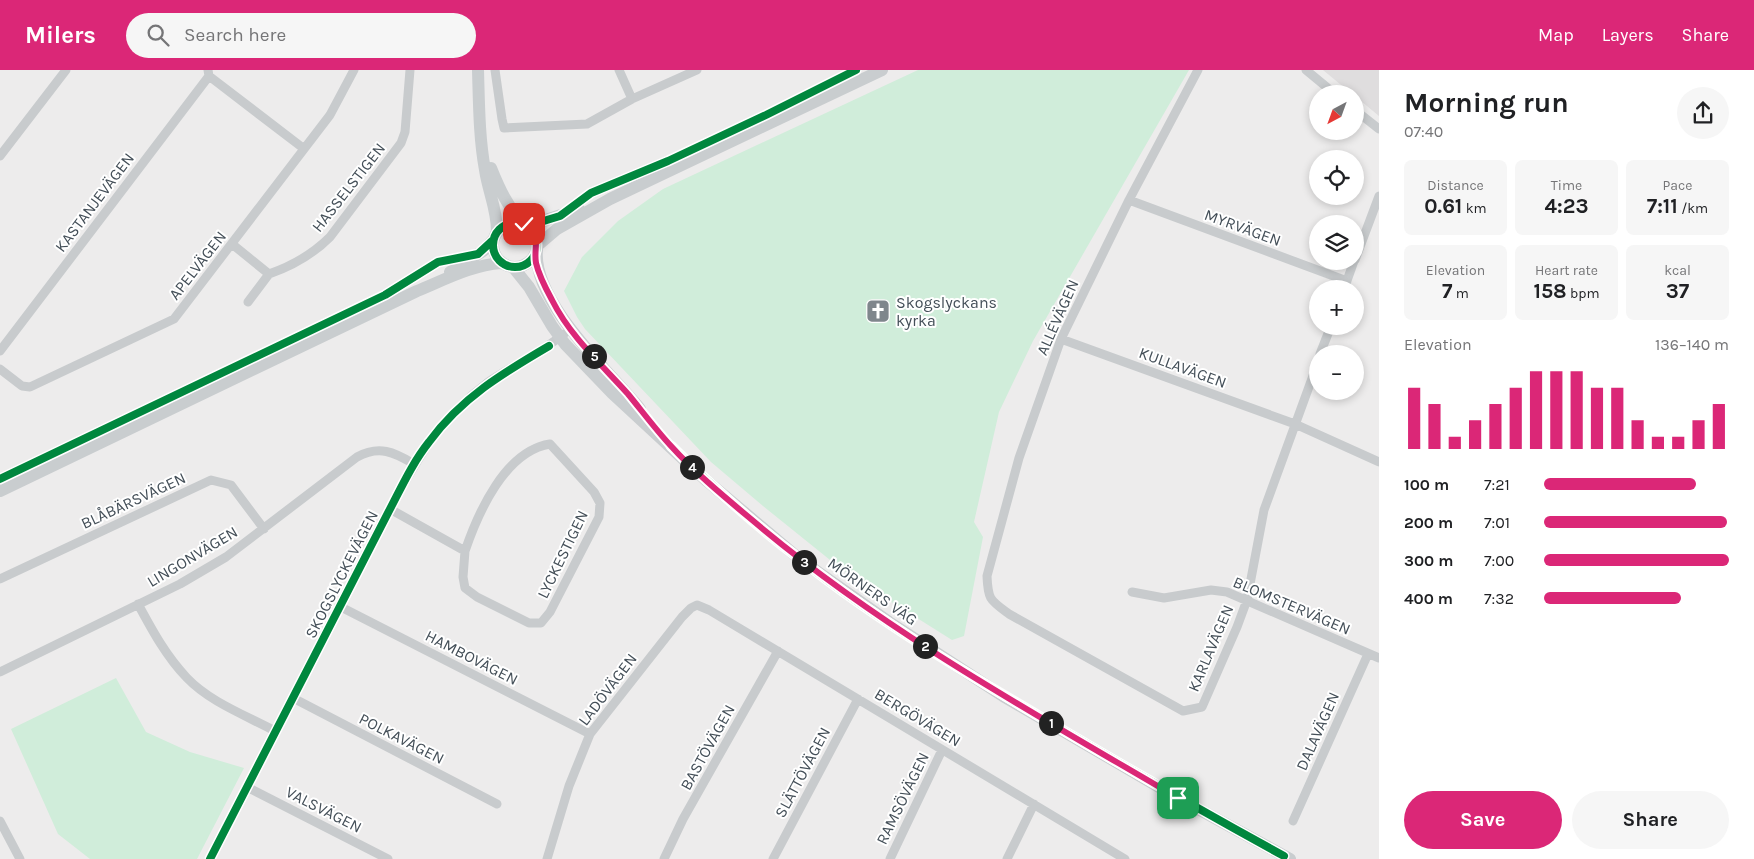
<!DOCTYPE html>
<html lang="en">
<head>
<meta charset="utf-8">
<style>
	:root { --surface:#fff; --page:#f6f6f6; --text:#202124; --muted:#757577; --accent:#db2777 }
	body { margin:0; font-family:Karla,sans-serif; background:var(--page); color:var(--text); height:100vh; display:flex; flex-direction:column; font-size:19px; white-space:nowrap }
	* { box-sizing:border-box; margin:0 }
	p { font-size:16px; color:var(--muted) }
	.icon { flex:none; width:28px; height:28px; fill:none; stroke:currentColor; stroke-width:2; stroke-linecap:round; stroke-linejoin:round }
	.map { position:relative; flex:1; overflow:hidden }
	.sheet { display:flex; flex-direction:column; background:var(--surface); width:375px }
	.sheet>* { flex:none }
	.needle { width:32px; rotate:221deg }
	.fabs { position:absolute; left:1309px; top:15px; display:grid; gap:10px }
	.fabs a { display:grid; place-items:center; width:55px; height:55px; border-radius:50%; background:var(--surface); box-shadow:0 2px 8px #0003; font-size:25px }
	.pin { position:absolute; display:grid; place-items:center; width:42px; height:42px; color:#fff; margin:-21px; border-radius:10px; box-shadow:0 2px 8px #0006 }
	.km { position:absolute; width:25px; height:25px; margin:-12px; border-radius:50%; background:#222; color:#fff; font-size:14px; line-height:25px; text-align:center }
	.round { display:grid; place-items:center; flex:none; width:52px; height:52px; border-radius:26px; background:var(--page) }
	.overview { display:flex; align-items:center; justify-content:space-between; height:85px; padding:0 25px }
	h1 { font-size:28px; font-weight:700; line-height:38px }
	.figures { display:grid; grid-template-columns:repeat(3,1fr); gap:8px; height:85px; padding:5px 25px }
	.figures div { display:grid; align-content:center; border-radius:8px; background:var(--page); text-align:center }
	.figures b { font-size:21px; font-weight:700 }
	.figures small { font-size:14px; font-weight:400 }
	.figures p { font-size:14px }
	.chart { height:140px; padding:10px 25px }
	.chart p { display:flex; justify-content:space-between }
	.chart svg { width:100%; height:90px; margin-top:5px; stroke:var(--accent); stroke-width:6 }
	.primary-button { display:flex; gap:10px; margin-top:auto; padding:10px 25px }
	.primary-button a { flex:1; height:58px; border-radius:30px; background:var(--accent); color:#fff; font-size:20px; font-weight:700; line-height:58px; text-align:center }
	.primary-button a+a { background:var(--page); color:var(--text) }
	ul { padding:0 25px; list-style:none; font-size:16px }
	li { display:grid; grid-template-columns:80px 60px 1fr; align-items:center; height:38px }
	li i { height:12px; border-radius:6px; background:var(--accent) }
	header { display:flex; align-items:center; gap:30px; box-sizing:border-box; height:70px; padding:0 25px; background:var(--accent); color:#fff }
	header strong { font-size:24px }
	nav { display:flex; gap:28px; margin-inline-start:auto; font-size:18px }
	.search { width:350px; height:45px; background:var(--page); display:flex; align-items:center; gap:12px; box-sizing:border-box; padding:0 18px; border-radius:28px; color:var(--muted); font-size:19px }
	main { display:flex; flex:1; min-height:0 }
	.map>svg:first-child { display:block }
</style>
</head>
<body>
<header>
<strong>Milers</strong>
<div class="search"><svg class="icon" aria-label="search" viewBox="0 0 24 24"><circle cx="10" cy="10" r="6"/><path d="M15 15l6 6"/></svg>Search here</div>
<nav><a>Map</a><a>Layers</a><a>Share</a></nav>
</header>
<main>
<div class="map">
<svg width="1379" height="789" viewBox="0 0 1379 789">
	<rect width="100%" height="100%" fill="#edecec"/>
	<path fill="#dfddde" d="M1323 0H1379V46L1355 26V24H1352Z"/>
	<path fill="#d0edda" d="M918 0H1189L1033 271 999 342 974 452 983 467 964 566 952 570 890 531 840 498 763 436 711 392 585 259 577 247 564 221 582 187 618 151 663 119Z
		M116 608 146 662 190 682 244 698 197 789H90L58 764 11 659Z"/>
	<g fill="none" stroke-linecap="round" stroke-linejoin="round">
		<path stroke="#c8cbcd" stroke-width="9" d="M495 0 502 49 504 58 587 54 632 29 697 0
			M619 0 632 29
			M1198 0 1129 130 1061 269 1019 388 987 506C988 530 990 530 1009 544L1183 641 1202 637 1237 557 1247 530 1264 440 1318 292
			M1306 0 1335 24
			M209 6 303 78
			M1355 40 1379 59
			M0 86 66 0
			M1129 130 1347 211
			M232 174 269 204C292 196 312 185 330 167L401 73 405 62 410 0
			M1355 190 1379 126
			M1344 219 1354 191
			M248 232 269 204
			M1061 269 1295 354 1379 392
			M0 281 209 6 208 0
			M1320 284 1331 256
			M0 299 22 316 30 317 174 249 330 45 354 0
			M390 439 465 481 463 507 465 518 477 527 529 553H541L550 542 599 447 600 433 594 422 550 374C505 381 478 443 465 481
			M0 509 211 410 231 415 264 459
			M1132 522 1164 528 1211 520 1227 522 1379 588
			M138 534C152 560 166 586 187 608 210 632 245 645 275 661
			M339 536 590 664
			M0 602 180 514 226 487 357 387C379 375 394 382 414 394
			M293 628 497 734
			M247 717 388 789
			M0 751 20 789
			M1293 751 1368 584
			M210 789 390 439C417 389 440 348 487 313 512 296 540 283 564 264
			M547 789 569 716 590 664 682 547 691 538 697 535 709 540 1125 789
			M664 789 683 749 778 581
			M773 789 858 629
			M890 789 942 680
			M1007 789 1034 734"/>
		<path stroke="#c9cdcf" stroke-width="12" d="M478 0C479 33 479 67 485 100 488 121 497 139 497 161
			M491 98C499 118 508 138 524 154
			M493 175a22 22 0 1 1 44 0a22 22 0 1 1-44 0Z
			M526 155 537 153 579 139
			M537 176 557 159 610 129 882 0
			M537 180C532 232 609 301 640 339
			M513 197 529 217 552 256 565 274 612 323 707 411 802 491 889 552 1003 626 1178 728 1290 789
			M450 202 483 181 492 171
			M0 421 417 221C444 210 472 195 501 193"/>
		<g stroke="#fff" stroke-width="11">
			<path id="cycleway" d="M493 175a22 22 0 1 1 44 0a22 22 0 1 1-44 0Z
				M526 155 537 153 560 146 591 123 668 91 766 45 856 0
				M671 376C712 416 755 455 801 490 882 553 972 607 1061 659 1134 702 1209 745 1284 786
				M0 409 385 225 438 192 478 184 492 171
				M210 789 390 439C402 416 413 392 429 372 461 328 503 303 549 276"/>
		</g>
		<use href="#cycleway" stroke="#00873e" stroke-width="8"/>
	</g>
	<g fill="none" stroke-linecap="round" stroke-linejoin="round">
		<g stroke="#fff" stroke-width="10">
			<path id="route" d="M524 154C543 165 533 176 536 193 539 206 546 219 552 230 570 266 601 294 628 324 642 341 656 360 671 376 699 407 732 433 764 460 891 565 1037 645 1178 728"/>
		</g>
		<use href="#route" stroke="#db2777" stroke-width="6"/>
	</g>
	<defs>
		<g id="church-square" transform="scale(1.25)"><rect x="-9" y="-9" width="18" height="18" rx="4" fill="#7f868c" stroke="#fff"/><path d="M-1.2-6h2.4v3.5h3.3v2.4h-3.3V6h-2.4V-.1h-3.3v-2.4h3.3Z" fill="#fff"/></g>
	</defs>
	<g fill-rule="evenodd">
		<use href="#church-square" x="878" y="241"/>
	</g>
	<g text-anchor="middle" stroke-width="4" stroke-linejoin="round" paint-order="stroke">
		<g font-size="16" fill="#444f58" stroke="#fff">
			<text transform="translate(348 117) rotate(-52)" y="6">HASSELSTIGEN</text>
			<text transform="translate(94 132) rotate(-53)" y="6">KASTANJEVÄGEN</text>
			<text transform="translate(1243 157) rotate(20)" y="6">MYRVÄGEN</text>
			<text transform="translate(197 195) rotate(-52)" y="6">APELVÄGEN</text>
			<text transform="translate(1057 247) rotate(-66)" y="6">ALLÉVÄGEN</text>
			<text transform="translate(1183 297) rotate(20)" y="6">KULLAVÄGEN</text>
			<text transform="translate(133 430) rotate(-25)" y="6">BLÅBÄRSVÄGEN</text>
			<text transform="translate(562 484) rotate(-64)" y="6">LYCKESTIGEN</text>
			<text transform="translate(192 486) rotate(-31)" y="6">LINGONVÄGEN</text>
			<text transform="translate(341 504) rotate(-63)" y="6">SKOGSLYCKEVÄGEN</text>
			<text transform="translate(873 521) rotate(35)" y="6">MÖRNERS VÄG</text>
			<text transform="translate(1292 535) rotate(23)" y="6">BLOMSTERVÄGEN</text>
			<text transform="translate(1210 578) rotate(-67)" y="6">KARLAVÄGEN</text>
			<text transform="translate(472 587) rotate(27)" y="6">HAMBOVÄGEN</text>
			<text transform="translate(607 619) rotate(-53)" y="6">LADÖVÄGEN</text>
			<text transform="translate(918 647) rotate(31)" y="6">BERGÖVÄGEN</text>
			<text transform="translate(1317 661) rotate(-66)" y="6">DALAVÄGEN</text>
			<text transform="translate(402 668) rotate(27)" y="6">POLKAVÄGEN</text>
			<text transform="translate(707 677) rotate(-61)" y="6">BASTÖVÄGEN</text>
			<text transform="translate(802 702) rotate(-62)" y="6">SLÄTTÖVÄGEN</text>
			<text transform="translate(902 728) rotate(-64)" y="6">RAMSÖVÄGEN</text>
			<text transform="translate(324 739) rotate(27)" y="6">VALSVÄGEN</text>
		</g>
		<g font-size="16" fill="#444f58" stroke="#fff" text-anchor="start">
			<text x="896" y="238">Skogslyckans<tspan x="896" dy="18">kyrka</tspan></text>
		</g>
	</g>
</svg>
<div class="fabs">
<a><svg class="needle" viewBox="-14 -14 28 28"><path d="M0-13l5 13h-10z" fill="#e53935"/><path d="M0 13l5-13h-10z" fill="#757577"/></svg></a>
<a><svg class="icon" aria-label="locate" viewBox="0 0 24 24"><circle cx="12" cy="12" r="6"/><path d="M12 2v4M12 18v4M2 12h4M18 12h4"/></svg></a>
<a><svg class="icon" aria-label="layers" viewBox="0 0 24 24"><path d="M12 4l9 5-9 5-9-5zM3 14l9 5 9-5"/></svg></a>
<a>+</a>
<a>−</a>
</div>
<div class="pin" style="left:1178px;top:728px;background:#1e9e55"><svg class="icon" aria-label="arrive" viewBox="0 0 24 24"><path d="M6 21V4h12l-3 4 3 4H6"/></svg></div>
<div class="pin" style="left:524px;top:154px;background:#d93025"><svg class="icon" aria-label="check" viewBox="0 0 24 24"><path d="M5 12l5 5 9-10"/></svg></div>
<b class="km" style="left:1051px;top:653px">1</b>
<b class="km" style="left:925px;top:576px">2</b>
<b class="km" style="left:804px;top:492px">3</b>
<b class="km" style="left:692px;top:397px">4</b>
<b class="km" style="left:594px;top:286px">5</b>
</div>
<section class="sheet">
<div class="overview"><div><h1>Morning run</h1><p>07:40</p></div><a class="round"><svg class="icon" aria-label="share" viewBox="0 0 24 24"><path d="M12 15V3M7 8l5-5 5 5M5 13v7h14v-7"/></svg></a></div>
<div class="figures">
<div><p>Distance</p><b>0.61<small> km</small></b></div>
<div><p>Time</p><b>4:23</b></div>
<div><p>Pace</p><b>7:11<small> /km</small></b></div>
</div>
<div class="figures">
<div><p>Elevation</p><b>7<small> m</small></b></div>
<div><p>Heart rate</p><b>158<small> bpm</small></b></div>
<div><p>kcal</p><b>37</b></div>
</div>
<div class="chart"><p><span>Elevation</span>136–140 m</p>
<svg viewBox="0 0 160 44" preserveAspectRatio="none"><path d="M5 44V14M15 44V22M25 44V38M35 44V30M45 44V22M55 44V14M65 44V6M75 44V6M85 44V6M95 44V14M105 44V14M115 44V30M125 44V38M135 44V38M145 44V30M155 44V22"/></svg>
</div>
<ul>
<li><b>100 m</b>7:21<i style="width:82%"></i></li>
<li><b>200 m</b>7:01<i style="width:99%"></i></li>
<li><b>300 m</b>7:00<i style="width:100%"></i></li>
<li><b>400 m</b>7:32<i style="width:74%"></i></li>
</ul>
<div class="primary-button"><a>Save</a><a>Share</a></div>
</section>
</main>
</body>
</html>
